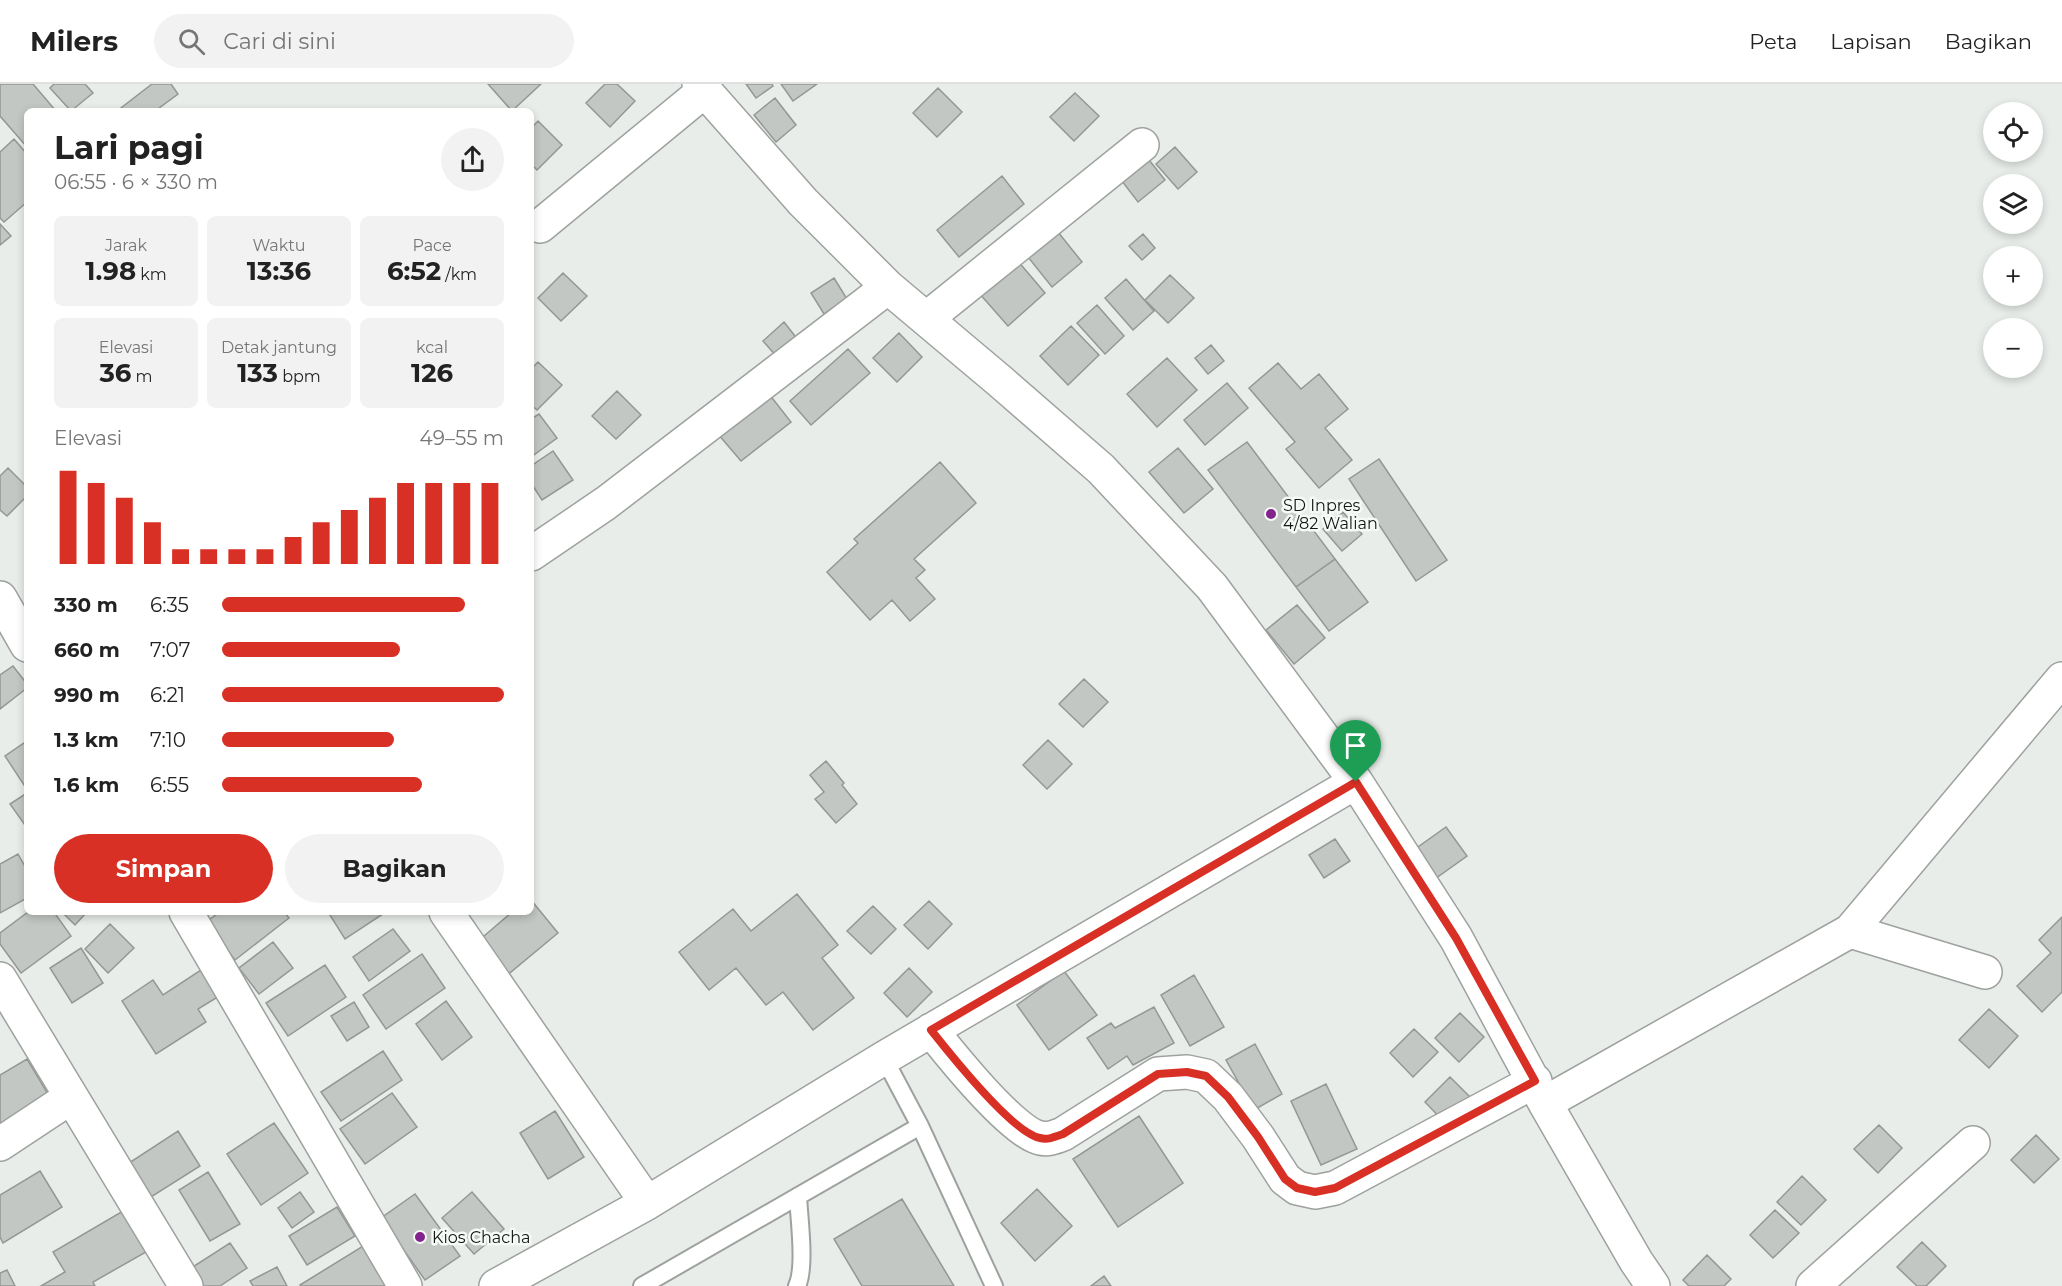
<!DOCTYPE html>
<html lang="id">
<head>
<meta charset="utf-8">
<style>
	:root { --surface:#fff; --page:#f2f2f2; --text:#222; --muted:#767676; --line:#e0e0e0; --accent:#d93025 }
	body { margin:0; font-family:Montserrat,sans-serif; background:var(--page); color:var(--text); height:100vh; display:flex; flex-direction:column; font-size:22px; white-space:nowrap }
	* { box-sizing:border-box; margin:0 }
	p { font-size:20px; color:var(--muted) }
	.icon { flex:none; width:33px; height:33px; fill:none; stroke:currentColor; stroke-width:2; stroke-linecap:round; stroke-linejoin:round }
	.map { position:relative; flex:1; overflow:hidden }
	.panel { position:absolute; left:24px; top:24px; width:510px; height:807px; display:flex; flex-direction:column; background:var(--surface); border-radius:9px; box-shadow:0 3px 9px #0003 }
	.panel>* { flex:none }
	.controls { position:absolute; left:1983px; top:18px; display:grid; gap:12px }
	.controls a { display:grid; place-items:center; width:60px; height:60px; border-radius:50%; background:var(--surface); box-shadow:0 3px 9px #0003; font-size:30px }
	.pin { position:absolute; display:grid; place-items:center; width:51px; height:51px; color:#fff; margin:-62px -26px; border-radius:50% 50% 50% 0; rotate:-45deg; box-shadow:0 0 6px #0007 }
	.pin .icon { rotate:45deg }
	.round { display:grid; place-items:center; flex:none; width:63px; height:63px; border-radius:32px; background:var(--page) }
	.head { display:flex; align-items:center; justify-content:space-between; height:102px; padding:0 30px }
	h1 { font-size:33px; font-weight:700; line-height:45px }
	.stats { display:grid; grid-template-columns:repeat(3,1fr); gap:9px; height:102px; padding:6px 30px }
	.stats div { display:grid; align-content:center; border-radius:9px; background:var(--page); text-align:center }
	.stats b { font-size:26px; font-weight:700 }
	.stats small { font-size:16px; font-weight:400 }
	.stats p { font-size:16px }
	.chart { height:168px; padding:12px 30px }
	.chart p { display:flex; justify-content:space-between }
	.chart svg { width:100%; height:108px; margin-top:6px; stroke:var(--accent); stroke-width:6 }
	.primary-button { display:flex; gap:12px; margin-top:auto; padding:12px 30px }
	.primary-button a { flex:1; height:69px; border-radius:36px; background:var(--accent); color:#fff; font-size:24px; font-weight:700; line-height:69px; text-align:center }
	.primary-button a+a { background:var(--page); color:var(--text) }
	ul { padding:0 30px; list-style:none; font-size:20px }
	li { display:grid; grid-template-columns:96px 72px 1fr; align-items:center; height:45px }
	li i { height:15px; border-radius:8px; background:var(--accent) }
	header { display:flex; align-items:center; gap:36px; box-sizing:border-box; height:84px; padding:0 30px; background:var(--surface); border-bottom:2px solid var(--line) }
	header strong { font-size:28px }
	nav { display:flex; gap:33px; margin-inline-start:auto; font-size:21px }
	.search { width:420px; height:54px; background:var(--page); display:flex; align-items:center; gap:15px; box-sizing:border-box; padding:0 21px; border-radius:33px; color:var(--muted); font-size:22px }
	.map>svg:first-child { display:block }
</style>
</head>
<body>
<header>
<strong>Milers</strong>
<div class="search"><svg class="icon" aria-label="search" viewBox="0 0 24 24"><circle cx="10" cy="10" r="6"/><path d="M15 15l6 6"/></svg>Cari di sini</div>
<nav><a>Peta</a><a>Lapisan</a><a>Bagikan</a></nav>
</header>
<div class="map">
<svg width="2062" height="1202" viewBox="0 0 2062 1202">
	<rect width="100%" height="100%" fill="#e9ede9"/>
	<path fill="#c3c7c3" stroke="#949794" stroke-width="1.5" d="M0 0H33L56 27H27V63L0 32Z
		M54 0H85L93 9 71 27 50 4Z
		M152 0H171L178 10 155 27H117Z
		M488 0H541L512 27Z
		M605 0H617L635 17 610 43 586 19Z
		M746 0H772L773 2 756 14Z
		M781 0H817L793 17Z
		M938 4 962 28 937 53 913 29Z
		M1075 9 1099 32 1074 57 1050 33Z
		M775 14 796 41 776 58 754 31Z
		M538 37 562 61 537 86 531 80V44Z
		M14 55 27 70V118L4 138 0 134V68Z
		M1175 63 1197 88 1178 105 1156 80Z
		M1145 71 1165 96 1138 118 1118 92Z
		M1002 92 1024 120 959 173 937 146Z
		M0 140 11 152 0 161Z
		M1054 143 1082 178 1052 203 1024 168Z
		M1143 150 1155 164 1142 176 1129 162Z
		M1017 176 1045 209 1008 242 979 209Z
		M563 189 587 212 561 237 538 214Z
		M1170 191 1194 214 1168 239 1145 216Z
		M834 194 847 215 824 230 811 209Z
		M1126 195 1154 227 1133 246 1105 214Z
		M1097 221 1124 252 1105 270 1077 239Z
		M784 238 798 256 777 273 763 257Z
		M1071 242 1099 271 1068 301 1040 272Z
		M899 249 922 273 897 298 873 274Z
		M1211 261 1224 277 1208 290 1195 274Z
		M848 265 870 289 811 341 790 317Z
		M1167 274 1197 306 1157 343 1127 310Z
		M538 278 562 301 537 326 531 321V285Z
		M1278 279 1301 305 1319 290 1348 325 1325 344 1352 376 1319 404 1286 365 1295 358 1249 304Z
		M1227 299 1248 324 1205 361 1184 336Z
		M617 307 641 331 616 355 592 332Z
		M769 310 791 338 741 377 718 350Z
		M539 330 557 354 531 373V335Z
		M1247 358 1335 475 1296 503 1208 386Z
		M1178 364 1213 405 1184 429 1149 388Z
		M553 367 573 396 542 416 531 399V382Z
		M1379 375 1447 476 1416 497 1349 395Z
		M940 378 976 419 914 475 925 486 916 494 935 515 910 537 892 516 870 536 827 488 858 459 854 455Z
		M8 384 27 403V412L7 432 0 426V392Z
		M1343 428 1362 450 1342 467 1323 445Z
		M1335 475 1368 518 1329 547 1296 503Z
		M1297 521 1325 554 1294 580 1266 546Z
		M13 582 27 600V604L0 625V591Z
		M1084 595 1108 618 1083 643 1059 620Z
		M1048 656 1072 680 1047 705 1023 681Z
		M27 657V699L24 701 5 672Z
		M826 677 844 699 842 701 857 720 836 739 815 715 824 708 810 691Z
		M27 709V744L10 720Z
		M1446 743 1467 772 1432 797 1411 768Z
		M1335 755 1350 777 1324 794 1309 771Z
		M18 770 27 786V814L0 829V780Z
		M797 810 838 861 822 874 854 914 813 946 783 908 766 921 736 884 709 906 679 868 733 825 751 847Z
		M531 816 558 849 505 893 477 858 512 828H531Z
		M929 817 952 840 928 865 904 841Z
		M873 822 896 845 871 870 847 847Z
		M28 828H54L71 852 21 889 0 860V849Z
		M62 828H87L75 841Z
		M220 828H284L289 834 235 876 206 838Z
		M328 828H386L345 855Z
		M2062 833V908L2042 928 2017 902 2051 869 2039 856Z
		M110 840 134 864 108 889 85 865Z
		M393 845 410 867 369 897 353 873Z
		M273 858 293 884 259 910 239 884Z
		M81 864 103 899 72 919 50 884Z
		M422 870 445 904 386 945 363 911Z
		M325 881 346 913 288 952 266 919Z
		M204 884 221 911 198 925 206 938 156 970 122 917 153 896 163 911Z
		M909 884 932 908 907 933 884 909Z
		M1064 887 1097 931 1049 966 1017 921Z
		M1194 891 1224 943 1190 962 1161 911Z
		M446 917 472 953 442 976 416 940Z
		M354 918 369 943 347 957 331 932Z
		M1154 923 1174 959 1133 981 1127 972 1108 985 1087 954 1111 939 1115 944Z
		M1989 925 2018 952 1989 984 1959 956Z
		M1460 929 1484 953 1459 978 1435 954Z
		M1414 945 1438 968 1413 993 1390 969Z
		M1255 960 1282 1010 1254 1026 1226 976Z
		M383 967 402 996 341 1037 321 1008Z
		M27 975 51 1015 0 1045V991Z
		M1450 993 1473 1016 1448 1042 1425 1018Z
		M1326 1000 1357 1065 1321 1081 1291 1017Z
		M392 1009 417 1043 365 1080 340 1045Z
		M555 1027 584 1073 548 1095 520 1049Z
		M1139 1032 1183 1099 1118 1143 1073 1075Z
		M274 1039 308 1089 261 1121 227 1070Z
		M1879 1041 1902 1064 1878 1089 1854 1065Z
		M178 1047 200 1082 151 1113 129 1079Z
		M2036 1051 2059 1075 2034 1099 2011 1076Z
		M40 1087 62 1123 3 1159 0 1153V1111Z
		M208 1088 240 1140 210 1157 179 1106Z
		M1802 1092 1826 1116 1801 1141 1777 1118Z
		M1037 1105 1072 1142 1035 1177 1001 1139Z
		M300 1108 314 1128 292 1144 278 1124Z
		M472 1108 504 1145 474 1170 442 1134Z
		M415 1110 460 1172 425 1196 381 1134Z
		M902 1115 954 1202H862L834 1155Z
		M337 1123 355 1152 307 1181 289 1152Z
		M1775 1126 1799 1149 1773 1174 1750 1151Z
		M123 1127 146 1168 93 1198 95 1202H41L65 1188 53 1168Z
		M1922 1158 1946 1182 1926 1202H1917L1897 1183Z
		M230 1159 247 1184 220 1202H199L188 1186Z
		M368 1159 395 1202H301L300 1201Z
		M1707 1171 1731 1195 1724 1202H1689L1683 1196Z
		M277 1183 287 1202H253L250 1197Z
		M7 1186 15 1202H0V1189Z
		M1104 1192 1111 1202H1091Z"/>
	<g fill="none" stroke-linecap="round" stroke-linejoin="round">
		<g stroke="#9ea29e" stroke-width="20">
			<path id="lane" d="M884 974 920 1042 994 1202
				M642 1202 920 1042
				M797 1202C806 1183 799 1134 798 1112"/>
		</g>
		<g stroke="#9ea29e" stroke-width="36">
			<path id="street" d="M699 0 803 118 888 203 1001 298 1101 385 1212 503 1356 698 1456 854 1545 1019 1636 1177 1653 1202
				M540 142 704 7
				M926 235 1142 61
				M531 470 606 419 888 203
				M0 514 27 561
				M186 828 405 1202
				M446 828 647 1119
				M1850 847 2062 595
				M0 895 186 1202
				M931 946C950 970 1013 1049 1040 1054 1048 1056 1055 1053 1063 1050L1158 990 1187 988 1206 992 1228 1013 1258 1053 1285 1095 1297 1104 1315 1108 1335 1104 1535 997
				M1545 1019 1850 847 1985 888
				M0 1060 71 1013
				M496 1202 647 1119 884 974 1356 698
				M1813 1202 1973 1059"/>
		</g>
		<use href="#lane" stroke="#fff" stroke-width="16"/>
		<use href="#street" stroke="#fff" stroke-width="33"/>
	</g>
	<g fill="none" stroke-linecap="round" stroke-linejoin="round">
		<g stroke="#fff" stroke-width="12">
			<path id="route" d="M1356 698 1456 854 1535 997 1335 1104 1315 1108 1297 1104 1285 1095 1258 1053 1228 1013 1206 992 1187 988 1158 990 1063 1050C1055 1053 1048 1056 1040 1054 1013 1049 950 970 931 946Z"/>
		</g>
		<use href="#route" stroke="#d93025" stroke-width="8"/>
	</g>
	<g fill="#83248e" stroke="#f6faf6" stroke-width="2">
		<circle cx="1271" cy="430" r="6"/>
		<circle cx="420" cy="1153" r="6"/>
	</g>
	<g text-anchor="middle" stroke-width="5" stroke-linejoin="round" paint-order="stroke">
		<g font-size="16" fill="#141514" stroke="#f6faf6" text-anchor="start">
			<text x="1283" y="427">SD Inpres<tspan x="1283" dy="18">4/82 Walian</tspan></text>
			<text x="432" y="1159">Kios Chacha</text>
		</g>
	</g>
</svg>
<div class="controls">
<a><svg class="icon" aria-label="locate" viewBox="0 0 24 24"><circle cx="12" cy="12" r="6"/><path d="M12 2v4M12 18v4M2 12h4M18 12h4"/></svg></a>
<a><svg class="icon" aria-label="layers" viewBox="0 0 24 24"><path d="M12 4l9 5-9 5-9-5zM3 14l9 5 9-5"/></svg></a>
<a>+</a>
<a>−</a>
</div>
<div class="pin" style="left:1356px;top:698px;background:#1e9e55"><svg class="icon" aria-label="arrive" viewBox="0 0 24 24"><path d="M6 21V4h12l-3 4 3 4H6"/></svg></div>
<section class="panel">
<div class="head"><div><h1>Lari pagi</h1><p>06:55 · 6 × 330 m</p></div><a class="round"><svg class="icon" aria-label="share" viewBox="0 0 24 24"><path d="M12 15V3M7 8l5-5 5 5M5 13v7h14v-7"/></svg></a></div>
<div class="stats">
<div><p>Jarak</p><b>1.98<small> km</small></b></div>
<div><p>Waktu</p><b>13:36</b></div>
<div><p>Pace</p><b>6:52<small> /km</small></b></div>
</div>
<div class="stats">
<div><p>Elevasi</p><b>36<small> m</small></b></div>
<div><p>Detak jantung</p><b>133<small> bpm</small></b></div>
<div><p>kcal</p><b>126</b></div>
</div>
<div class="chart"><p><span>Elevasi</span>49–55 m</p>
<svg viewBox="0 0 160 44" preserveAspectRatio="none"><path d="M5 44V6M15 44V11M25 44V17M35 44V27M45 44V38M55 44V38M65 44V38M75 44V38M85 44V33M95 44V27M105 44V22M115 44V17M125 44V11M135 44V11M145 44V11M155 44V11"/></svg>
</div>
<ul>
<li><b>330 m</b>6:35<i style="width:86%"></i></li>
<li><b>660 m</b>7:07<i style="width:63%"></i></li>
<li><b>990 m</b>6:21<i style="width:100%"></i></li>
<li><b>1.3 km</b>7:10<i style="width:61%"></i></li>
<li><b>1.6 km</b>6:55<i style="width:71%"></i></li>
</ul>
<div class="primary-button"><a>Simpan</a><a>Bagikan</a></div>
</section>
</div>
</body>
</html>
